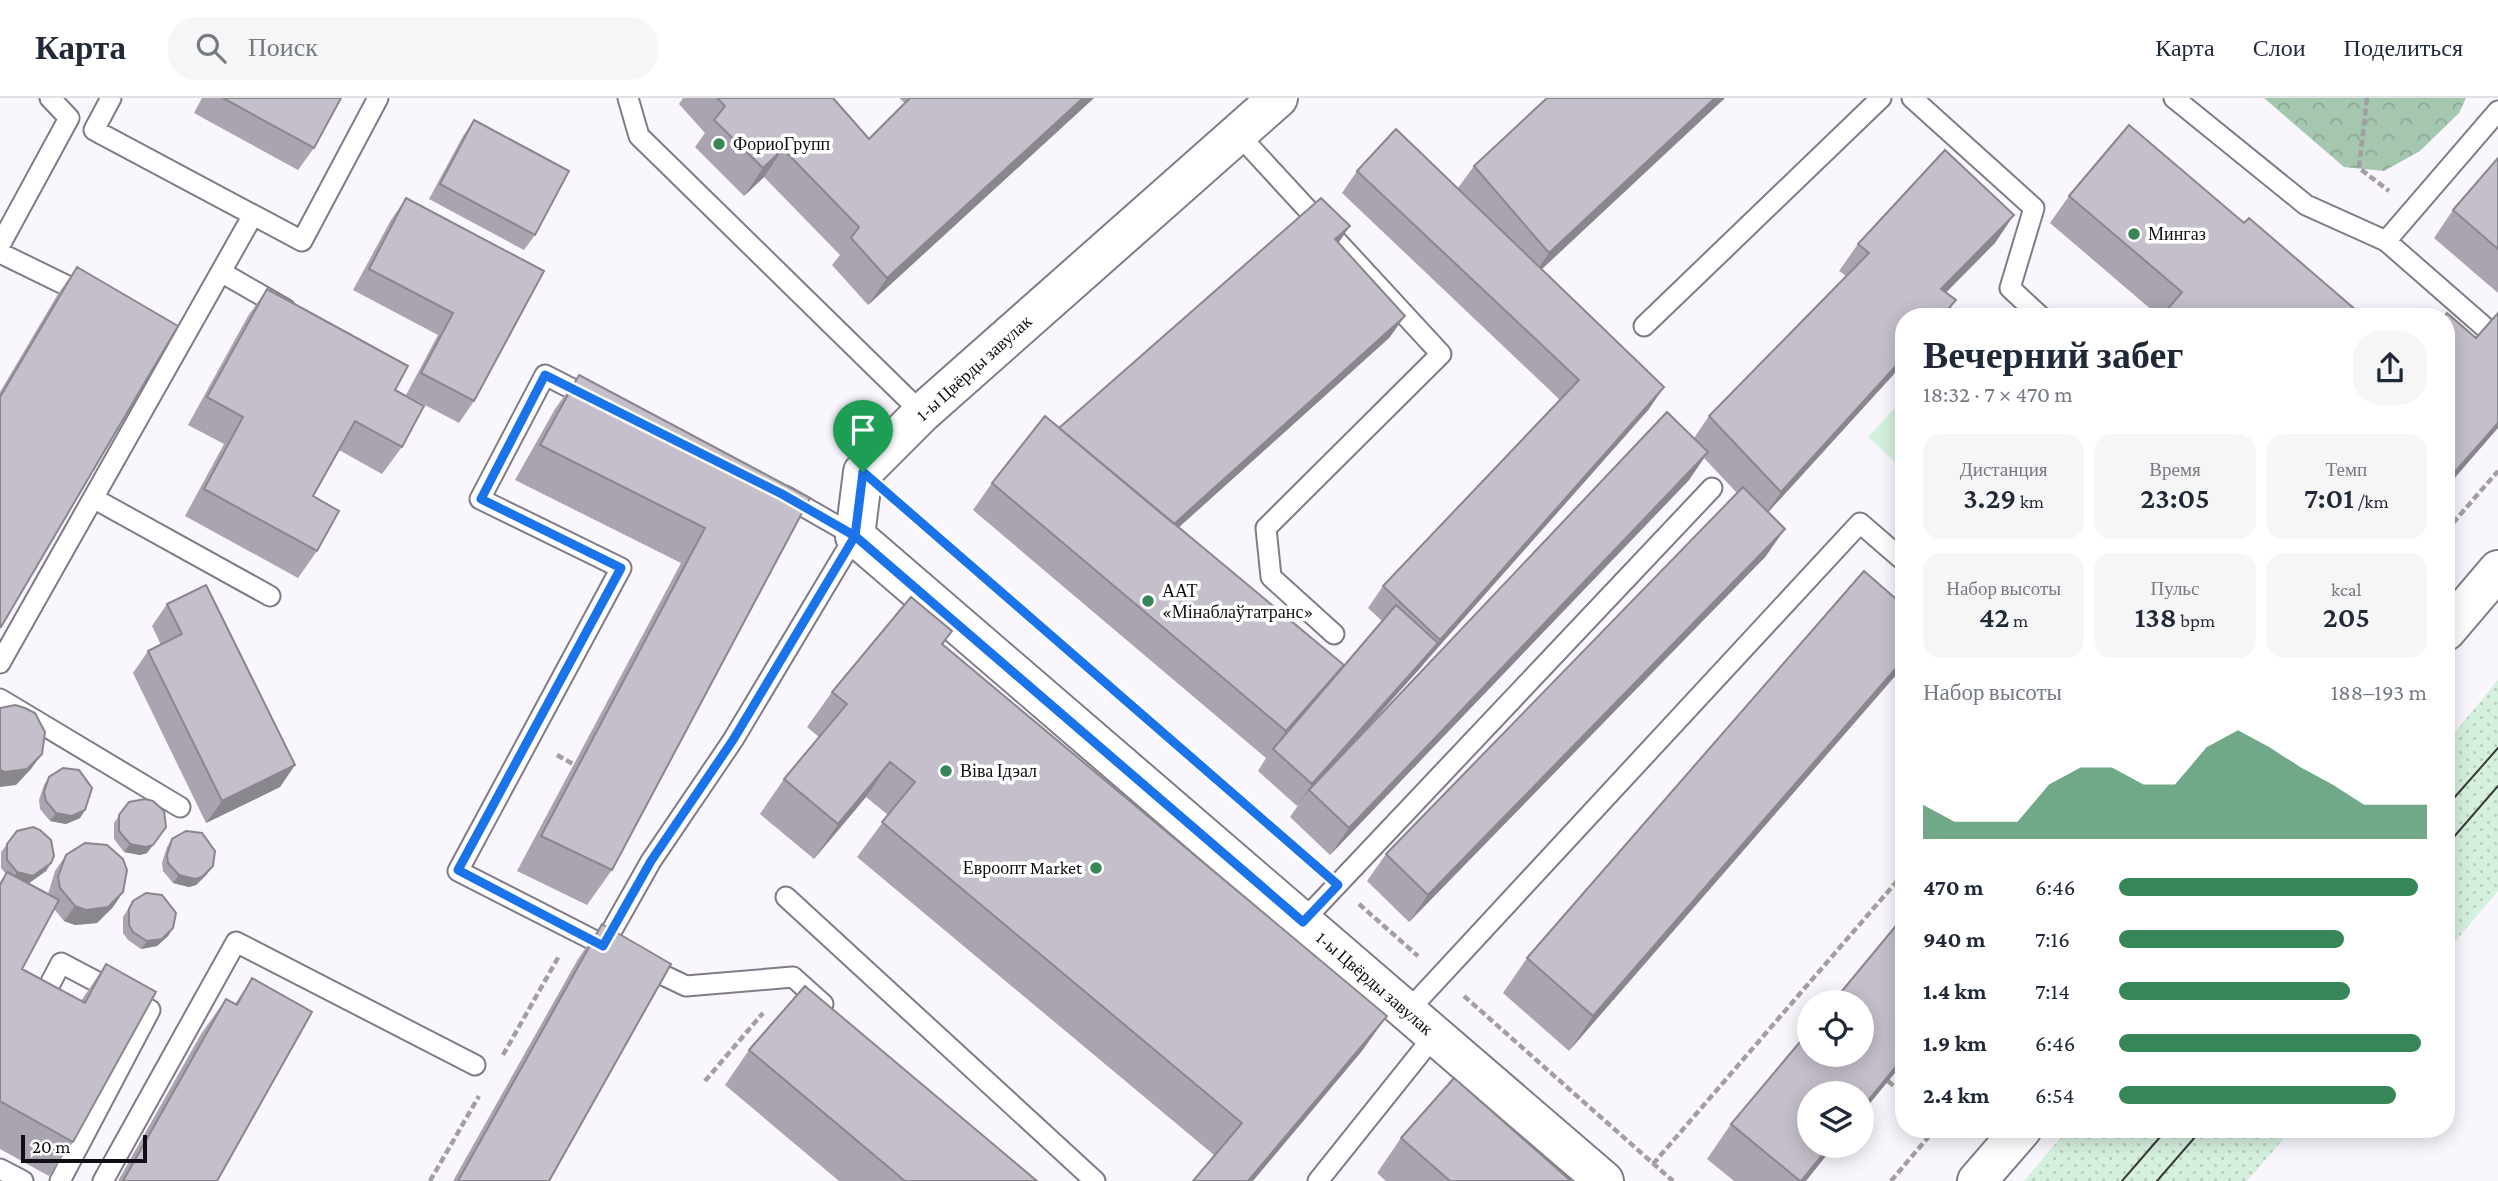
<!DOCTYPE html>
<html lang="ru">
<head>
<meta charset="utf-8">
<style>
	:root { --surface:#fff; --page:#f6f6f7; --text:#1f2937; --muted:#747a83; --line:#e0e1e3; --accent:#368657 }
	body { margin:0; font-family:"Crimson Pro",serif; background:var(--page); color:var(--text); height:100vh; display:flex; flex-direction:column; font-size:26px; white-space:nowrap }
	* { box-sizing:border-box; margin:0 }
	p { font-size:23px; color:var(--muted) }
	.icon { flex:none; width:38px; height:38px; fill:none; stroke:currentColor; stroke-width:2; stroke-linecap:round; stroke-linejoin:round }
	.map { position:relative; flex:1; overflow:hidden }
	.details { position:absolute; left:1895px; top:210px; width:560px; height:830px; display:flex; flex-direction:column; background:var(--surface); border-radius:28px; box-shadow:0 4px 18px #0003 }
	.details>* { flex:none }
	.tools { position:absolute; left:1797px; top:892px; display:grid; gap:14px }
	.tools a { display:grid; place-items:center; width:77px; height:77px; border-radius:50%; background:var(--surface); box-shadow:0 4px 18px #0003; font-size:35px }
	.scale { position:absolute; left:21px; bottom:18px; width:126px; box-sizing:border-box; padding-left:7px; border:4px solid #110f13; border-top:0; font-size:19px; line-height:24px; white-space:nowrap; color:#110f13; -webkit-text-stroke:5px #fff; paint-order:stroke }
	.pin { position:absolute; display:grid; place-items:center; width:60px; height:60px; color:#fff; margin:-72px -30px; border-radius:50% 50% 50% 0; rotate:-45deg; box-shadow:0 0 7px #0007 }
	.pin .icon { rotate:45deg }
	.round { display:grid; place-items:center; flex:none; width:74px; height:74px; border-radius:28px; background:var(--page) }
	.headline { display:flex; align-items:center; justify-content:space-between; height:119px; padding:0 28px }
	h1 { font-size:38px; font-weight:600; line-height:52px }
	.metrics { display:grid; grid-template-columns:repeat(3,1fr); gap:10px; height:119px; padding:7px 28px }
	.metrics div { display:grid; align-content:center; border-radius:18px; background:var(--page); text-align:center }
	.metrics b { font-size:30px; font-weight:600 }
	.metrics small { font-size:19px; font-weight:400 }
	.metrics p { font-size:19px }
	.chart { height:196px; padding:14px 28px }
	.chart p { display:flex; justify-content:space-between }
	.chart svg { width:100%; height:126px; margin-top:7px; fill:var(--accent); opacity:.7 }
	ul { padding:0 28px; list-style:none; font-size:23px }
	li { display:grid; grid-template-columns:112px 84px 1fr; align-items:center; height:52px }
	li i { height:18px; border-radius:9px; background:var(--accent) }
	header { display:flex; align-items:center; gap:42px; box-sizing:border-box; height:98px; padding:0 35px; background:var(--surface); border-bottom:2px solid var(--line) }
	header strong { font-size:33px }
	nav { display:flex; gap:38px; margin-inline-start:auto; font-size:24px }
	.search { width:490px; height:63px; background:var(--page); display:flex; align-items:center; gap:18px; box-sizing:border-box; padding:0 24px; border-radius:28px; color:var(--muted); font-size:26px }
	.map>svg:first-child { display:block }
</style>
</head>
<body>
<header>
<strong>Карта</strong>
<div class="search"><svg class="icon" aria-label="search" viewBox="0 0 24 24"><circle cx="10" cy="10" r="6"/><path d="M15 15l6 6"/></svg>Поиск</div>
<nav><a>Карта</a><a>Слои</a><a>Поделиться</a></nav>
</header>
<div class="map">
<svg width="2498" height="1083" viewBox="0 0 2498 1083">
	<defs>
		<pattern id="grass-dots" width="8" height="8" patternUnits="userSpaceOnUse" patternTransform="scale(1.75)"><rect width="8" height="8" fill="#d6f0de"/><path d="M2 2h.1M6 6h.1" fill="none" stroke="#b7cdbe" stroke-width="1.8" stroke-linecap="round"/></pattern>
		<pattern id="forest-crowns" width="20" height="18" patternUnits="userSpaceOnUse" patternTransform="scale(1.75)"><rect width="20" height="18" fill="#a5c6af"/><path d="M2 6a3 3 0 1 1 6 0M12 15a3 3 0 1 1 6 0" fill="none" stroke="#8da996"/></pattern>
	</defs>
	<rect width="100%" height="100%" fill="#faf6fd"/>
	<path fill="url(#grass-dots)" d="M2498 582V793L2447 853V644Z
		M2068 1031H2292L2247 1083H2024Z"/>
	<path fill="url(#forest-crowns)" d="M2264 0H2466L2459 15 2420 53 2384 73 2344 69Z"/>
	<path fill="#d6f0de" d="M1904 300V372L1868 339Z"/>
	<g fill="none" stroke-linecap="round" stroke-linejoin="round">
		<g stroke="#807b86" stroke-width="23">
			<path id="lane" d="M111 0 94 32 302 143 378 0
				M628 0 639 38 922 315
				M1912 0 2034 110 2010 190 2041 219
				M2174 0 2306 107 2386 143 2489 233
				M1238 36 1441 256 1266 430 1271 479 1334 536
				M2386 143 2498 13
				M0 147 69 20 50 0
				M0 155 86 197
				M221 174 285 211
				M1644 228 1881 0
				M592 301 545 277 480 401 621 470 458 773 615 853
				M93 400 270 498
				M0 565 253 117
				M0 601 180 709
				M786 799 1095 1083
				M1302 824 1712 390
				M603 848 651 763 733 642 855 438 785 398
				M642 867 686 888 793 879 823 906
				M40 905 61 865 150 912 60 1083
				M1406 915 1860 425 1904 463
				M0 1071 23 1083
				M103 1083 236 844 475 967
				M1318 1083 1434 938"/>
		</g>
		<g stroke="#807b86" stroke-width="42">
			<g id="street">
				<path id="s1" d="M1278 0 922 315 863 374 855 438 1604 1083"/>
				<path d="M2446 533 2498 472"/>
				<path d="M1977 1083 2022 1031"/>
			</g>
		</g>
		<path stroke="#a29ea4" stroke-width="4.5" stroke-dasharray="7 3.5" stroke-linecap="butt" d="M2367 0 2359 70 2389 93
			M900 406 1315 768
			M2446 433 2498 373
			M557 657 573 666
			M1359 806 1418 858
			M1464 898 1673 1083
			M503 957 559 858
			M705 983 763 915
			M1888 983 1904 997
			M1653 1066 1904 775
			M430 1083 479 998
			M1891 1083 1935 1031"/>
		<use href="#lane" stroke="#fff" stroke-width="19"/>
		<use href="#street" stroke="#fff" stroke-width="38"/>
		<path stroke="#3b383d" stroke-width="2" d="M2446 709 2498 650
			M2446 748 2498 688
			M2122 1083 2167 1031
			M2157 1083 2202 1031"/>
	</g>
	<path fill="#a9a4af" d="M202 0H341L314 50 298 72 194 15Z
		M683 0H833L869 41 905 5 899 0H1094L868 207 832 167 840 157 764 79 744 98 695 49 705 35 679 6Z
		M1725 0 1542 171 1649 311 1351 648 1694 340 1709 318 1846 178 1839 173 1858 146 1995 145 1904 219V265L1768 414 1766 458 1409 824 1367 783 1386 756 1737 395 1704 360 1689 382 1330 757 1290 719 1299 706 1297 708 1258 673 1266 660 973 412 992 385 1059 330 1338 145 1405 218 1389 240 1179 429 1337 576 1382 523 1368 510 1383 488 1560 302 1342 95 1357 73 1458 90 1474 68Z
		M474 22 535 137 524 152 429 101 463 38Z
		M2498 60V195L2434 140 2453 112Z
		M2069 98 2244 125 2364 219H2160L2050 125Z
		M406 100 544 173 474 303 459 325 406 297 438 237 353 192 391 122Z
		M77 169 178 228 0 531V294L58 196Z
		M267 191 395 292 402 349 382 376 339 352 313 398 317 453 298 480 185 418 224 346 188 327 248 218Z
		M579 277 810 400 612 772 587 807 517 773 681 465 515 382 555 311Z
		M167 506 295 667 280 689 206 725 133 575 148 553 161 547 152 528Z
		M1904 508 1569 953 1503 895 1527 860Z
		M952 533 943 547 1362 953 1214 1057 857 759 888 717 866 699 814 761 760 716 784 681 819 639 807 629 832 594Z
		M49 679 85 712 80 720 66 726 50 723 40 711 39 702 44 687Z
		M129 704 147 755 140 757 124 754 114 741V725Z
		M17 733 51 765 46 773 28 785 48 796 55 773 66 757 123 794 113 809 97 825 75 827 64 823 54 811 22 871 81 903 106 866 73 1044 49 1078 0 1051V784L6 776 1 770V754Z
		M172 741 207 776 196 787 189 789 173 785 163 773 162 765 167 749Z
		M133 803 173 830 168 838 157 848 141 851 128 842 123 835V819Z
		M602 826 549 1083H453L578 861Z
		M252 880 217 1083H118L201 936 226 901 235 906Z
		M749 952 1037 1083H839L725 987Z
		M1731 1026 1806 1083H1734L1707 1061Z
		M1401 1040 1571 1083H1386L1377 1075Z"/>
	<path fill="#8a868e" d="M1083 0H1094L868 207 887 180Z
		M1715 0H1725L1530 182 1549 155Z
		M783 51 764 79 744 98 763 70Z
		M2014 117 1995 145 1922 219 1941 191Z
		M1350 128 1335 150V141Z
		M1956 202 1944 219H1941Z
		M1405 218 1389 240 1157 449 1172 427Z
		M1904 259V265L1762 421 1781 394Z
		M1664 289 1649 311 1425 564 1440 542Z
		M2498 325V330L2446 390V384Z
		M1708 354 1689 382 1330 757 1349 730Z
		M1785 431 1766 458 1409 824 1428 797Z
		M1438 545 1423 567 1310 693 1309 692 1297 708 1312 686Z
		M1904 561V568L1569 953 1593 918Z
		M1344 567 1324 594 1273 651 1286 633Z
		M42 656 31 671 16 687 0 689V672Z
		M890 664 866 699 814 761 838 726Z
		M295 667 280 689 206 725 222 703Z
		M85 712 80 720 66 726 50 723 56 715Z
		M161 737 147 755 140 757 124 754 130 746Z
		M51 765 46 773 28 786 12 782 17 774Z
		M213 768 207 776 196 787 189 789 173 785 179 777Z
		M123 794 113 809 97 825 75 827 64 823 75 808Z
		M173 830 168 838 157 848 141 851 147 843Z
		M1387 918 1362 953 1253 1083H1248Z
		M1904 959V964L1862 1015V1010Z
		M1830 1048H1834L1806 1083H1801Z"/>
	<path fill="#c5bfcb" stroke="#8a868e" stroke-width="2" d="M223 0H341L314 50Z
		M717 0H833L869 41 910 0H1083L887 180 851 140 859 129 783 51 763 70 714 22 725 8Z
		M1547 0H1715L1549 155 1474 68Z
		M474 22 569 73 535 137 440 86Z
		M2129 27 2244 125 2249 120 2364 219H2161L2182 194 2069 98Z
		M1396 31 1664 289 1440 542 1383 488 1579 282 1357 73Z
		M1945 52 2014 117 1941 191 1956 202 1941 219H1904V259L1781 394 1709 318 1869 155 1858 146Z
		M2498 60V151L2453 112Z
		M406 100 544 173 474 303 421 275 453 215 369 171Z
		M1321 100 1350 128 1335 141 1405 218 1174 426 1059 330Z
		M77 169 178 228 1 529H0V299Z
		M267 191 408 268 395 292 424 308 402 349 355 323 313 398 339 413 317 453 204 391 243 319 207 299Z
		M2447 215 2476 240 2498 215V325L2446 384V219H2444Z
		M579 277 810 400 612 772 541 738 705 430 540 347Z
		M1667 314 1708 354 1349 730 1309 692Z
		M1045 318 1344 567 1286 633 992 385Z
		M1743 389 1785 431 1428 797 1386 756Z
		M1864 473 1904 508V561L1593 918 1527 860Z
		M206 487 295 667 222 703 148 553 182 536 167 506Z
		M911 499 952 533 942 546 1387 918 1248 1083H1193L1242 1025 882 724 915 684 890 664 838 726 784 681 847 606 832 594Z
		M1396 507 1438 545 1312 686 1273 651Z
		M15 607 25 610 35 615 45 634 42 656 27 671 5 674 0 672V610Z
		M63 670 79 672 92 690 85 712 72 718 56 715 46 703 44 694 49 679Z
		M145 701 153 703 164 713 166 729 153 747 146 749 130 746 119 733V717L129 704Z
		M33 729 40 732 51 742 54 758 51 765 33 778 17 774 7 762V746L17 733Z
		M186 733 202 735 215 753 213 768 202 779 195 781 179 777 168 765 167 757 172 741Z
		M85 745 107 747 123 761 127 772 123 794 108 809 86 812 75 808 60 790 58 779 66 757Z
		M7 774 59 802 22 871 85 905 106 866 156 894 73 1044 0 1003V787Z
		M146 795 162 797 176 815 173 830 162 841 147 843 133 834 129 827V811L133 803Z
		M1904 818V959L1862 1010V996H1810V1048H1830L1801 1083H1800L1731 1026 1810 932V957H1862V905H1832Z
		M602 826 671 866 549 1083H458Z
		M252 880 312 914 217 1083H123L226 901 237 907Z
		M805 888 1037 1083H905L749 952Z
		M1454 980 1571 1083H1450L1401 1040Z"/>
	<g fill="none" stroke-linecap="round" stroke-linejoin="round">
		<g stroke="#fff" stroke-width="14">
			<path id="route" d="M863 374 855 438 733 642 651 763 603 848 458 772 621 470 481 401 545 277 782 396 855 438 1303 824 1338 787 863 374"/>
		</g>
		<use href="#route" stroke="#1a73e8" stroke-width="9"/>
	</g>
	<g fill="#368657" stroke="#fff" stroke-width="2.5">
		<circle cx="719" cy="46" r="7"/>
		<circle cx="2134" cy="136" r="7"/>
		<circle cx="1148" cy="503" r="7"/>
		<circle cx="946" cy="673" r="7"/>
		<circle cx="1096" cy="770" r="7"/>
	</g>
	<g text-anchor="middle" stroke-width="7" stroke-linejoin="round" paint-order="stroke">
		<g font-size="18" fill="#110f13" stroke="#fff" text-anchor="start">
			<text x="733" y="52">ФориоГрупп</text>
			<text x="2148" y="142">Мингаз</text>
			<text x="1162" y="499">ААТ<tspan x="1162" dy="21">«Мінаблаўтатранс»</tspan></text>
			<text x="960" y="679">Віва Ідэал</text>
			<text x="1082" y="776" text-anchor="end">Евроопт Market</text>
		</g>
		<g font-size="18" fill="#110f13" stroke="#fff">
			<text transform="translate(974 270) rotate(-42)" y="6">1-ы Цвёрды завулак</text>
			<text dy="6" stroke="none"><textPath href="#s1" startOffset="1309">1-ы Цвёрды завулак</textPath></text>
		</g>
	</g>
</svg>
<div class="tools">
<a><svg class="icon" aria-label="locate" viewBox="0 0 24 24"><circle cx="12" cy="12" r="6"/><path d="M12 2v4M12 18v4M2 12h4M18 12h4"/></svg></a>
<a><svg class="icon" aria-label="layers" viewBox="0 0 24 24"><path d="M12 4l9 5-9 5-9-5zM3 14l9 5 9-5"/></svg></a>
</div>
<div class="scale">20 m</div>
<div class="pin" style="left:863px;top:374px;background:#1e9e55"><svg class="icon" aria-label="arrive" viewBox="0 0 24 24"><path d="M6 21V4h12l-3 4 3 4H6"/></svg></div>
<section class="details">
<div class="headline"><div><h1>Вечерний забег</h1><p>18:32 · 7 × 470 m</p></div><a class="round"><svg class="icon" aria-label="share" viewBox="0 0 24 24"><path d="M12 15V3M7 8l5-5 5 5M5 13v7h14v-7"/></svg></a></div>
<div class="metrics">
<div><p>Дистанция</p><b>3.29<small> km</small></b></div>
<div><p>Время</p><b>23:05</b></div>
<div><p>Темп</p><b>7:01<small> /km</small></b></div>
</div>
<div class="metrics">
<div><p>Набор высоты</p><b>42<small> m</small></b></div>
<div><p>Пульс</p><b>138<small> bpm</small></b></div>
<div><p>kcal</p><b>205</b></div>
</div>
<div class="chart"><p><span>Набор высоты</span>188–193 m</p>
<svg viewBox="0 0 160 44" preserveAspectRatio="none"><path d="M0 44V32L10 38L20 38L30 38L40 25L50 19L60 19L70 25L80 25L90 12L100 6L110 12L120 19L130 25L140 32L150 32L160 32V44z"/></svg>
</div>
<ul>
<li><b>470 m</b>6:46<i style="width:97%"></i></li>
<li><b>940 m</b>7:16<i style="width:73%"></i></li>
<li><b>1.4 km</b>7:14<i style="width:75%"></i></li>
<li><b>1.9 km</b>6:46<i style="width:98%"></i></li>
<li><b>2.4 km</b>6:54<i style="width:90%"></i></li>
</ul>
</section>
</div>
</body>
</html>
